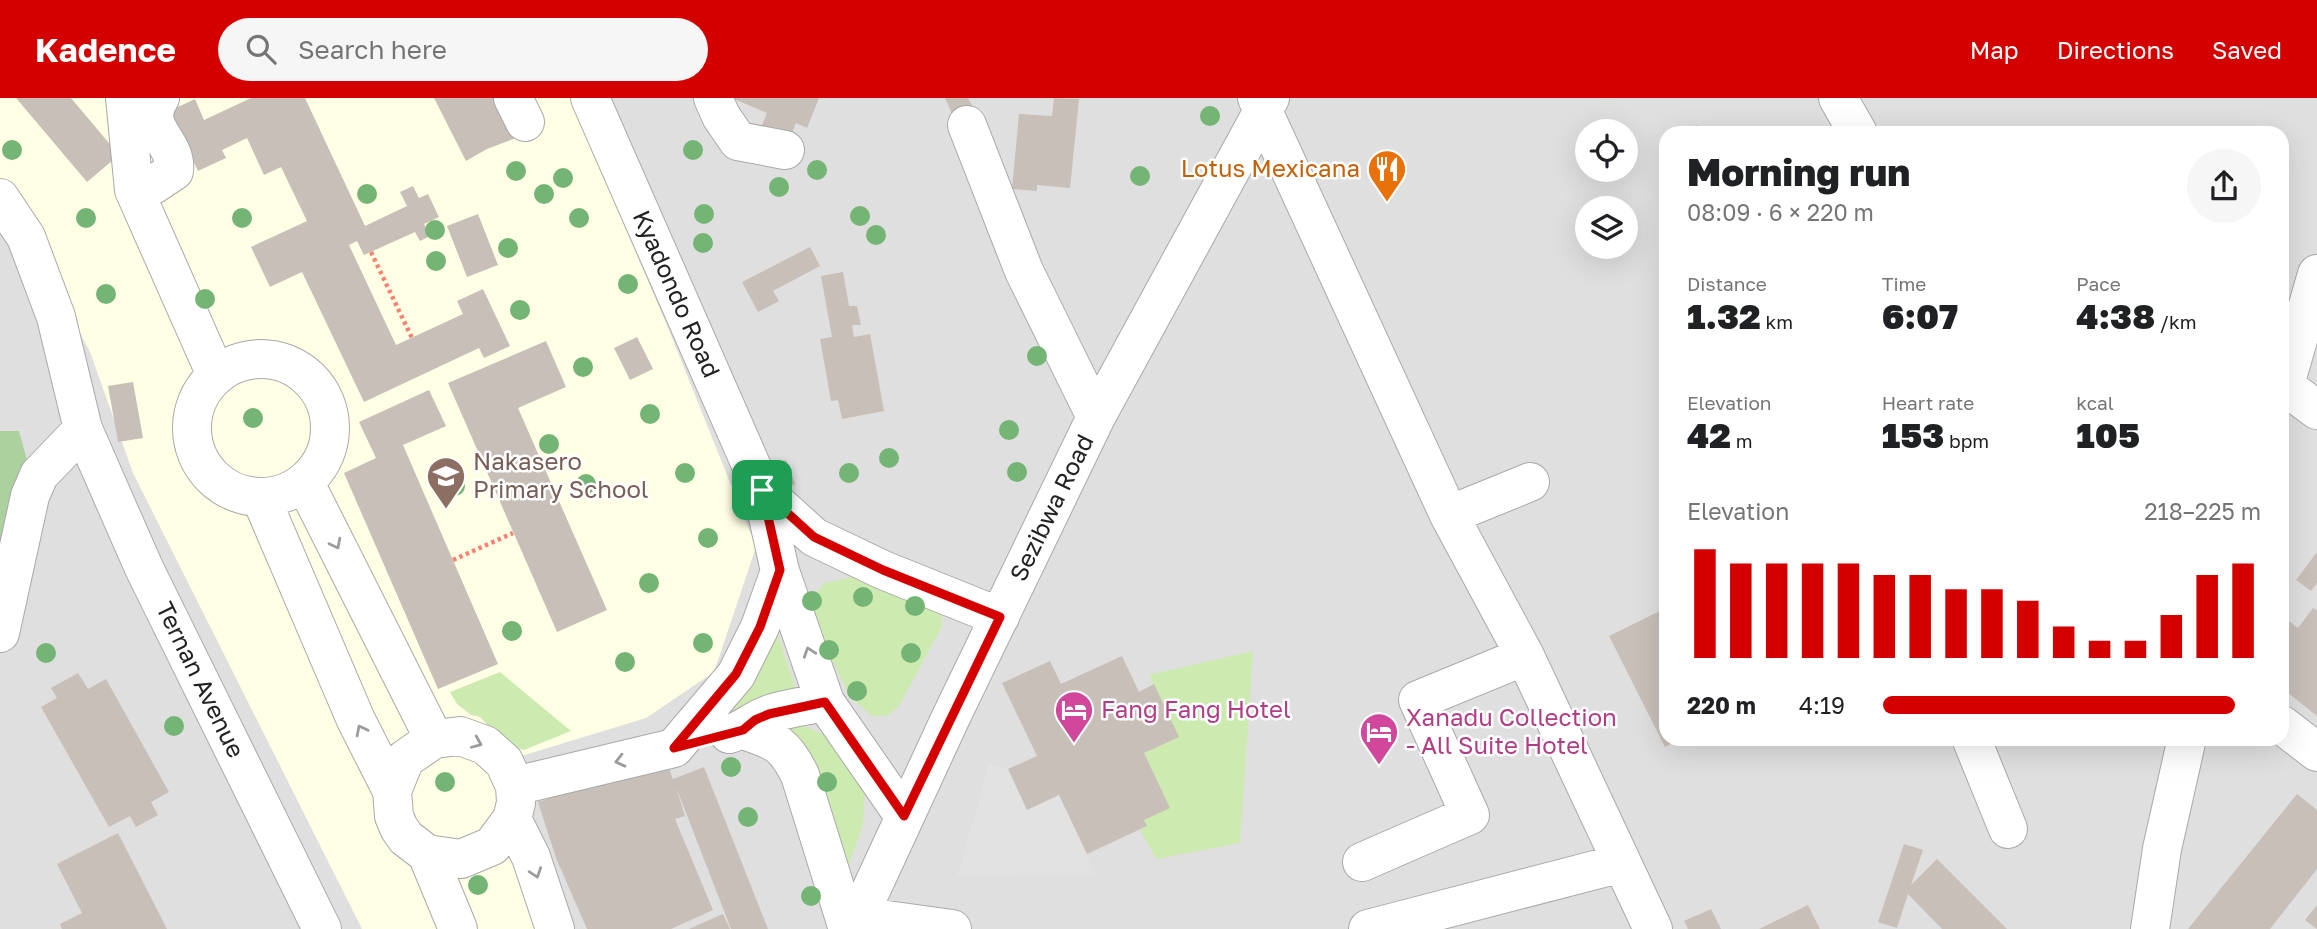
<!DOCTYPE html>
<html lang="en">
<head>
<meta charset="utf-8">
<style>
	:root { --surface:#fff; --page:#f6f6f6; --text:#202124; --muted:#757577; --accent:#d40000 }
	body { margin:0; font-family:"Golos Text",sans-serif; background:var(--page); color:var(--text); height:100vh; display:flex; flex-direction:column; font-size:26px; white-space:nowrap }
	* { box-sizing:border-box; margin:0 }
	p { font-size:23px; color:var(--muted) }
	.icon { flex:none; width:38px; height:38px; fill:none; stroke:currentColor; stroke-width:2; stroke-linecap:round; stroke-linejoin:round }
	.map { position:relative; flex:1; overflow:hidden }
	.drawer { position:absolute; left:1659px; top:28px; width:630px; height:620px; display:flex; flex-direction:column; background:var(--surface); border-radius:21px; box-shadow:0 7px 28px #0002 }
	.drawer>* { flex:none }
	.controls { position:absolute; left:1575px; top:21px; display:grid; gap:14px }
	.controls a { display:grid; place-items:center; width:63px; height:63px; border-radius:50%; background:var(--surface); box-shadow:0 7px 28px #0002; font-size:35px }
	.pin { position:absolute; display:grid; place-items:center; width:60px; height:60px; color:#fff; margin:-30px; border-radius:14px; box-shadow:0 4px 10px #0006 }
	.round { display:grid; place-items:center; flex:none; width:74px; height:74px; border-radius:37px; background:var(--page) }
	.head { display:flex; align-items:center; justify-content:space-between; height:119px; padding:0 28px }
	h1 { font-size:38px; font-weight:800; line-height:52px }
	.metrics { display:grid; grid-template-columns:repeat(3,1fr); gap:10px; height:119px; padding:7px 28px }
	.metrics div { display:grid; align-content:center }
	.metrics b { font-size:35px; font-weight:800 }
	.metrics small { font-size:19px; font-weight:400 }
	.metrics p { font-size:19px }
	.chart { height:196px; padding:14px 28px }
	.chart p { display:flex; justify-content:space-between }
	.chart svg { width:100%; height:126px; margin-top:7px; stroke:var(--accent); stroke-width:6 }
	ul { padding:0 28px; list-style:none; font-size:23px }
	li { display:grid; grid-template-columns:112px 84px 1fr; align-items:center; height:52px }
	li i { height:18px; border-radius:9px; background:var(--accent) }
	header { display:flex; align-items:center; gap:42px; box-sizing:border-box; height:98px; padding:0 35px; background:var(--accent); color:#fff }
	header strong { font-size:33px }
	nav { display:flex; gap:38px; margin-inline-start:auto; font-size:24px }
	.search { width:490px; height:63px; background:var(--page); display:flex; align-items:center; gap:18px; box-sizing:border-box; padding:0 24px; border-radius:38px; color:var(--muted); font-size:26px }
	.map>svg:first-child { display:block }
</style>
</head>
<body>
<header>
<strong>Kadence</strong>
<div class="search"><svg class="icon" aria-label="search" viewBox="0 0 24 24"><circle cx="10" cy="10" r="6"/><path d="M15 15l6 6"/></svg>Search here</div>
<nav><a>Map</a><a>Directions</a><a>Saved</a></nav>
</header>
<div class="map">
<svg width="2317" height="831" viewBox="0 0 2317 831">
	<rect width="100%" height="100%" fill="#f2efe9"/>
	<path fill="#e0dfdf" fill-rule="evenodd" d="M0 0H2317V831H0ZM1587 33H1626V72H1587ZM1666 35H2282V640H1666ZM1587 110H1626V149H1587Z"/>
	<path fill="#ffffe5" d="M0 0H570L668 230 756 449 714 574 646 620 518 659 555 831H362L133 375 90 254 22 126 0 93Z"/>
	<path fill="#cdebb0" d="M853 479 941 513 942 528 899 608 887 618H872L850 599 811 519 809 505 824 485Z
		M777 534 799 601 755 608 709 618Z
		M1253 553 1240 745 1156 761 1140 732 1147 728 1144 722 1170 710 1144 655 1178 638 1149 577Z
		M500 574 571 633 524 652 506 648 480 619 471 617 457 606 450 594Z
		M791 622 835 642 865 687 863 727 845 778 764 626Z"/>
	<path fill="#add19e" d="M0 333H19L28 366 0 477Z"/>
	<path fill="#e2e2e2" d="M989 666 1008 671 1027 712 1059 697 1087 756 1095 777 957 778Z"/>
	<path fill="#c7bfb8" d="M16 0H71L119 57 87 84Z
		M251 0H305L365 128 407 108 400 94 413 88 419 100 428 96 439 119 424 126 430 138 420 143 415 134 364 157 357 143 349 147 396 247 463 216 457 203 483 191 510 248 484 260 479 250 364 304 302 174 270 189 251 149 307 123 281 69 264 77 247 40 222 52 226 60 198 73 169 13 195 1 204 22Z
		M434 0H495L516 40 487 51 466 63Z
		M732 0H819L807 30 796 25 788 44 760 32 767 15Z
		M945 0H968L975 13 955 22Z
		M1054 0 1079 1 1070 90 1037 87V93L1012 91 1019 16 1052 18Z
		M1697 27 1701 35H1683Z
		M478 116 498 167 467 179 447 128Z
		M810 149 820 168 773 193 779 203 758 214 742 184Z
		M843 174 849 208H857L861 227H852L854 239 870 236 884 313 842 321 838 302 831 303 820 241 832 239 821 178Z
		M637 239 653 271 630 282 614 250Z
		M546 243 566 289 518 310 607 512 557 534 448 285Z
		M133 284 143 340 118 344 108 288Z
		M429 292 446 328 403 347 498 566 438 591 344 375 376 360 359 324Z
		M786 362 795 386 777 392 768 368Z
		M2317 454V485L2311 493 2296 482Z
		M1666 510V640H1682L1665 649 1609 538Z
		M2313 510 2317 512V618L2282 590V518L2298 530Z
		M1122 558 1139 594 1154 586 1179 639 1144 655 1170 710 1144 722 1147 728 1087 756 1059 697 1027 712 1008 671 1037 658 1002 585 1050 563 1061 586Z
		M78 575 88 591 106 581 169 694 151 704 158 717 136 729 130 718 109 729 41 609 57 600 51 590Z
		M666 662 673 681 704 669 768 831H731L676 689 685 718 675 721 713 812 671 831H587L556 760 538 704Z
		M2297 696 2317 712V771L2270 831H2188Z
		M118 735 167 831H62L60 826 82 815 57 766Z
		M1904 746 1923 752 1911 787 1937 761 2007 831H1942L1908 796 1897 830 1878 824Z
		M1808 807 1820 831H1759Z
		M2317 807V831L2305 822Z
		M1711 811 1721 831H1688L1684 823Z
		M723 816 730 831H689Z"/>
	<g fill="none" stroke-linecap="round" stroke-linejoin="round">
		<g stroke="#a9a9a9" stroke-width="40">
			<path id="minor" d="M125 0 134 92 216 277
				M513 0 525 24
				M590 0 762 392 780 473 825 604 904 718
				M713 0 721 18 738 43 785 52
				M1257 0 1449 417 1525 558 1653 831
				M1838 0 1858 35
				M967 27 1024 173 1096 319
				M134 92 153 87 174 73C178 44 140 30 160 0
				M0 100 26 139 56 219 83 331 144 470 322 831
				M192 330a69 69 0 1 1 138 0a69 69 0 1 1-138 0Z
				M2285 288 2317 312
				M2282 297 2317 176
				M305 385 434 641
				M762 392 814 439 883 472 1000 519
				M261 400 356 622 392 693
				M1449 417 1530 384
				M0 535 30 398 39 377 83 331
				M2282 627 2317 654
				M743 632C776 643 784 645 800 677L848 831
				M729 636C745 632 754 621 770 616 787 610 807 608 825 604
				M1971 640 2008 731
				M515 688 674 650 736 577 760 529 780 473
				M512 721 531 759 555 831
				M427 756 461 761 492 748 512 721 516 705 515 688 504 664 485 647 460 638 434 641 405 661 392 693 394 718 399 730 406 740 427 756 458 831
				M1362 764 1470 717 1418 602 1525 558
				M858 818 952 831
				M853 831 951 619 1096 319 1270 0
				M1368 831 1622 765
				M2150 831 2162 751 2187 640"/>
		</g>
		<path stroke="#fa8072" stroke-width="4.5" stroke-dasharray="3.5 3.5" stroke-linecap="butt" d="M371 154 412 240
			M453 462 513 435"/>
		<use href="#minor" stroke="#fff" stroke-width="38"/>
	</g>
	<g fill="#74b475">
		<circle cx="1210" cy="18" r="10"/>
		<circle cx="12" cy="52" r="10"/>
		<circle cx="693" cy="52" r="10"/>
		<circle cx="817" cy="72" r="10"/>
		<circle cx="516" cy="73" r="10"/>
		<circle cx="1140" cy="78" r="10"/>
		<circle cx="563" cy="80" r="10"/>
		<circle cx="779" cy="89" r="10"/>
		<circle cx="367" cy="96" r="10"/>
		<circle cx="544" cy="96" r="10"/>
		<circle cx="704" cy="116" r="10"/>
		<circle cx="860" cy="118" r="10"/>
		<circle cx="86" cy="120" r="10"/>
		<circle cx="242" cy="120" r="10"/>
		<circle cx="579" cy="120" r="10"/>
		<circle cx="435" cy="132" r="10"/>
		<circle cx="876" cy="137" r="10"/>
		<circle cx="703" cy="145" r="10"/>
		<circle cx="508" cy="150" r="10"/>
		<circle cx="436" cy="163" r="10"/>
		<circle cx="628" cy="186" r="10"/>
		<circle cx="106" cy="196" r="10"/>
		<circle cx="205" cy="201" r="10"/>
		<circle cx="520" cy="212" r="10"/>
		<circle cx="1037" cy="258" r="10"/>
		<circle cx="583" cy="269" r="10"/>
		<circle cx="650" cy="316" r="10"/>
		<circle cx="253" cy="320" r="10"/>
		<circle cx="1009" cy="332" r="10"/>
		<circle cx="549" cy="346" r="10"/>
		<circle cx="889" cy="360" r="10"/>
		<circle cx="1017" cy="374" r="10"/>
		<circle cx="685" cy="375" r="10"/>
		<circle cx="849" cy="375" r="10"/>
		<circle cx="586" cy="386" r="10"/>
		<circle cx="455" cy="388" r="10"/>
		<circle cx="708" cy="440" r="10"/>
		<circle cx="649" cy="485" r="10"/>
		<circle cx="863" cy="499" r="10"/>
		<circle cx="812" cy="503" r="10"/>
		<circle cx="915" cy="508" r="10"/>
		<circle cx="512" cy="533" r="10"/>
		<circle cx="703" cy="545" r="10"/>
		<circle cx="829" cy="552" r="10"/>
		<circle cx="46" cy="555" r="10"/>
		<circle cx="911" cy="555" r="10"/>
		<circle cx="625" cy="564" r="10"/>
		<circle cx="857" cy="593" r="10"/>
		<circle cx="174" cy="628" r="10"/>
		<circle cx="731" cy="669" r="10"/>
		<circle cx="445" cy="684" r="10"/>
		<circle cx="827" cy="684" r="10"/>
		<circle cx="748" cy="719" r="10"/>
		<circle cx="478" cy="787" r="10"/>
		<circle cx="811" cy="798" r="10"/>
	</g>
	<defs><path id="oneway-chevron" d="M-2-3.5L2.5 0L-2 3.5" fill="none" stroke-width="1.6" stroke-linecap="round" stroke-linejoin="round" transform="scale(1.75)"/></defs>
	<g stroke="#9c9c9c">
		<use href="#oneway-chevron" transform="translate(336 446) rotate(63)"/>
		<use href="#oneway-chevron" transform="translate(809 554) rotate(-109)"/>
		<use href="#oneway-chevron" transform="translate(361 632) rotate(-117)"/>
		<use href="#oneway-chevron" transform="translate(477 645) rotate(23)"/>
		<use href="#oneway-chevron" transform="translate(620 663) rotate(166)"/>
		<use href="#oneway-chevron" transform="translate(536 775) rotate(71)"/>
	</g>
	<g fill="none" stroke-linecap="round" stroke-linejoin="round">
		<g stroke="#fff" stroke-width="14">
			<path id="route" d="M762 392 814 439 883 472 1000 519 904 718 825 604 769 616 755 622 743 632 674 650 736 576 760 529 780 472Z"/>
		</g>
		<use href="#route" stroke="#d40000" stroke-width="9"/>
	</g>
	<defs>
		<g id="restaurant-pin" transform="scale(2.0125)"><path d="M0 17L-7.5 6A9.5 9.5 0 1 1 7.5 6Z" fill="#e8710a" stroke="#fff"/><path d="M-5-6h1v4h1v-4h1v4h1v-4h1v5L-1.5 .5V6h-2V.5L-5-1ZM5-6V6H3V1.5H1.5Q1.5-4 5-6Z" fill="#fff"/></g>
		<g id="school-pin" transform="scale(2.0125)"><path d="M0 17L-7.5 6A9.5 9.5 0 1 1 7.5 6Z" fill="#8d6e63" stroke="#fff"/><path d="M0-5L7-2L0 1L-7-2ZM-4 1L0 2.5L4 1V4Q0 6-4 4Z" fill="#fff"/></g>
		<g id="hotel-pin" transform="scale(2.0125)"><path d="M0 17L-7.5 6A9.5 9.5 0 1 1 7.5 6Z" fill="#d1479c" stroke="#fff"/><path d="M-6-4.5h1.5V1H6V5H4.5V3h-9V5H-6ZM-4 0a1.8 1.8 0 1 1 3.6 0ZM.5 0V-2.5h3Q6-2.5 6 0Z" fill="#fff"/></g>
	</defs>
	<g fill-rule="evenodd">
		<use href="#restaurant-pin" x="1387" y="71"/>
		<use href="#school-pin" x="446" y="378"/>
		<use href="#hotel-pin" x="1074" y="612"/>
		<use href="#hotel-pin" x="1379" y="634"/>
	</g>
	<g text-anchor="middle" stroke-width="5" stroke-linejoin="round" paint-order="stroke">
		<g font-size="24" fill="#c56008" stroke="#fff" text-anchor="end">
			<text x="1360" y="79">Lotus Mexicana</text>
		</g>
		<g font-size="24" fill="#222" stroke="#fff">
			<text transform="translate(676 196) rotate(66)" y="8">Kyadondo Road</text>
			<text transform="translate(1052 410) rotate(-64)" y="8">Sezibwa Road</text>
			<text transform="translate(200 582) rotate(64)" y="8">Ternan Avenue</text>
		</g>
		<g font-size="24" fill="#785e54" stroke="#fff" text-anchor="start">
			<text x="473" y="372">Nakasero<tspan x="473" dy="28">Primary School</tspan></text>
		</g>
		<g font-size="24" fill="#b23c85" stroke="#fff" text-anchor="start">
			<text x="1101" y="620">Fang Fang Hotel</text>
			<text x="1406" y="628">Xanadu Collection<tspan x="1406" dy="28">- All Suite Hotel</tspan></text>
		</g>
	</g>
</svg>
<div class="controls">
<a><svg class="icon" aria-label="locate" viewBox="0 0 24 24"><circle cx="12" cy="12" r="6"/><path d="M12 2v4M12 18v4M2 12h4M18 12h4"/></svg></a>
<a><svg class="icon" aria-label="layers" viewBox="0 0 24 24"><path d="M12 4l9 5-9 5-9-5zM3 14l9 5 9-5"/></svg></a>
</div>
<div class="pin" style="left:762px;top:392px;background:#1e9e55"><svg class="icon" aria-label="arrive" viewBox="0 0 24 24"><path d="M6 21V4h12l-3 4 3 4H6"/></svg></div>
<section class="drawer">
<div class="head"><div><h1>Morning run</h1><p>08:09 · 6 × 220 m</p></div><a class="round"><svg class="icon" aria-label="share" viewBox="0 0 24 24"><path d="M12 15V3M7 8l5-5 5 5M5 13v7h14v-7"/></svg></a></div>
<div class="metrics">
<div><p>Distance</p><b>1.32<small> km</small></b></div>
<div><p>Time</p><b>6:07</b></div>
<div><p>Pace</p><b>4:38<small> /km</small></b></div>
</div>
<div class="metrics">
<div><p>Elevation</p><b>42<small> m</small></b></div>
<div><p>Heart rate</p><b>153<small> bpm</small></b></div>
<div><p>kcal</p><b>105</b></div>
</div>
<div class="chart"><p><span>Elevation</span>218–225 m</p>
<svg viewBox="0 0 160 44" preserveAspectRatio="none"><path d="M5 44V6M15 44V11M25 44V11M35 44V11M45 44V11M55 44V15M65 44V15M75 44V20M85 44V20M95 44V24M105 44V33M115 44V38M125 44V38M135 44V29M145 44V15M155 44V11"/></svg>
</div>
<ul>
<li><b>220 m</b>4:19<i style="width:93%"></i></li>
</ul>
</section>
</div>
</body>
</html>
